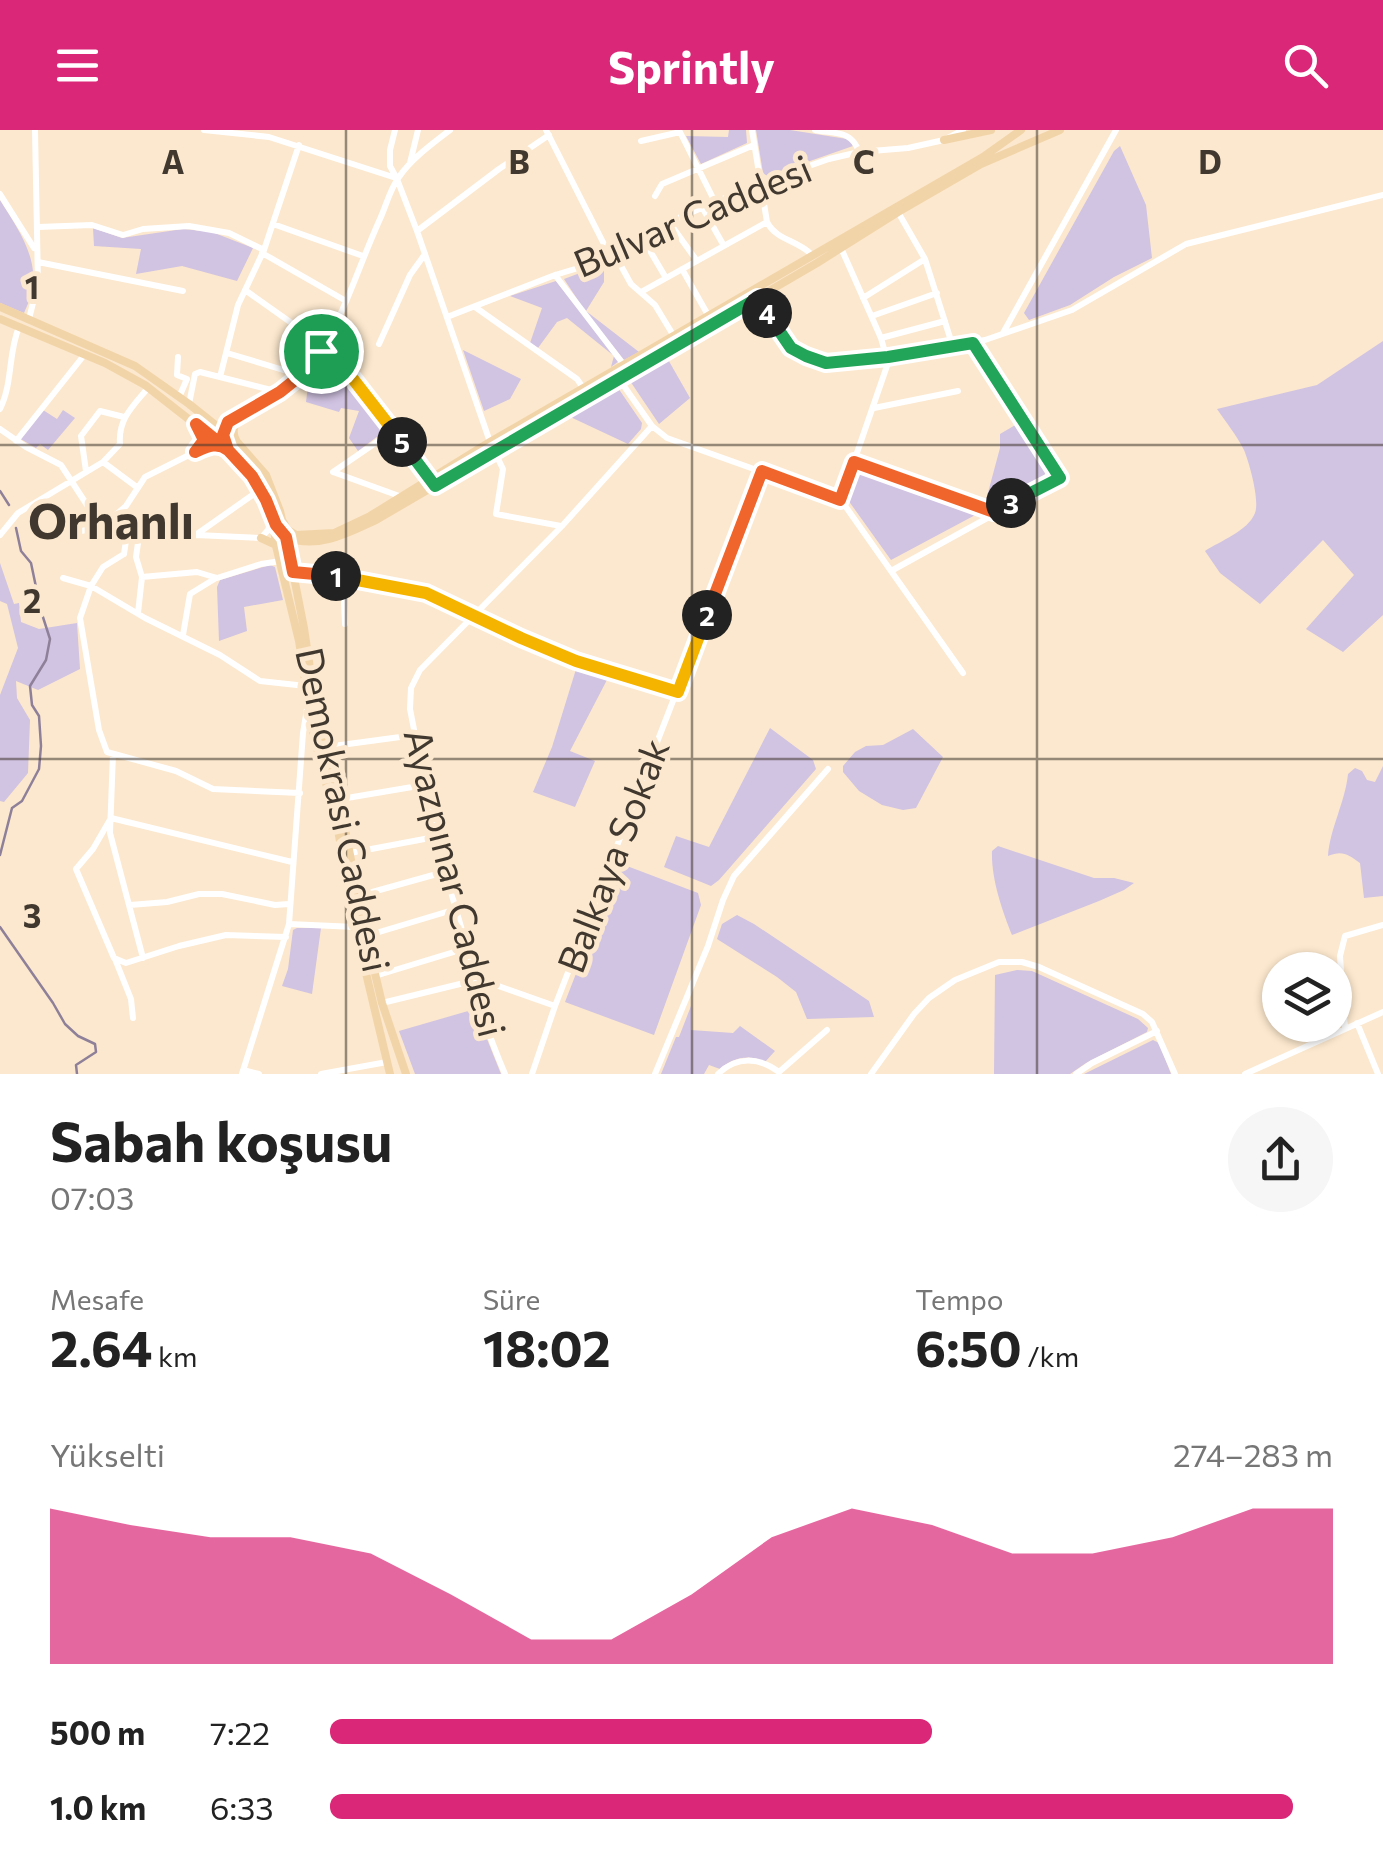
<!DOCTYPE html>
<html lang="tr">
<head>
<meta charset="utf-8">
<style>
	:root { --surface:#fff; --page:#f6f6f6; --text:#222; --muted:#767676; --accent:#db2777 }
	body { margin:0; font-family:Commissioner,sans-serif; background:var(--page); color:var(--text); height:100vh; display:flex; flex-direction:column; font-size:38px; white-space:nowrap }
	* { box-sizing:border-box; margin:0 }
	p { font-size:32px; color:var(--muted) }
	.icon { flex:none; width:55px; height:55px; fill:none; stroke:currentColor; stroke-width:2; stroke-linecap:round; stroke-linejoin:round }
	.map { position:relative; height:944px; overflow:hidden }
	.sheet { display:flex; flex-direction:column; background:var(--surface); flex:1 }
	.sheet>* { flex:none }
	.buttons { position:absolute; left:1262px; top:822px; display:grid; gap:20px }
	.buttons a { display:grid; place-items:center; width:90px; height:90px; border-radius:50%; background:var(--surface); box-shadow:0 2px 8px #0004; font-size:50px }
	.pin { position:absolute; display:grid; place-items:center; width:85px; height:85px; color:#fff; margin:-42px; border:5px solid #fff; border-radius:50%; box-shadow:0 2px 10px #0007 }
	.km { position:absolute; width:50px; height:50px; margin:-25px; border-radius:50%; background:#222; color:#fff; font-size:28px; line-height:50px; text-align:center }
	.round { display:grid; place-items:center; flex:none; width:105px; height:105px; border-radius:52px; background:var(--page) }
	.head { display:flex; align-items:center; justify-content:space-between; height:170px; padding:0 50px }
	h1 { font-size:55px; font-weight:700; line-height:75px }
	.stats { display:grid; grid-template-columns:repeat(3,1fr); gap:15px; height:170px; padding:10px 50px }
	.stats div { display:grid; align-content:center }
	.stats b { font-size:50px; font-weight:700 }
	.stats small { font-size:28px; font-weight:400 }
	.stats p { font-size:28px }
	.chart { height:280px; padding:20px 50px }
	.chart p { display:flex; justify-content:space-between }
	.chart svg { width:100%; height:180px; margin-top:10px; fill:var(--accent); opacity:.7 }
	ul { padding:0 50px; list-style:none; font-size:32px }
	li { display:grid; grid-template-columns:160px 120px 1fr; align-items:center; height:75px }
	li i { height:25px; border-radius:12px; background:var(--accent) }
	header { display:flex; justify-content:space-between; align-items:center; height:130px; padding:0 50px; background:var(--accent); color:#fff; font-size:45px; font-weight:700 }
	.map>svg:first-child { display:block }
</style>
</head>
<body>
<header><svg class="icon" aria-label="menu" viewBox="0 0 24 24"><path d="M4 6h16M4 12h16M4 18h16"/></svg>Sprintly<svg class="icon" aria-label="search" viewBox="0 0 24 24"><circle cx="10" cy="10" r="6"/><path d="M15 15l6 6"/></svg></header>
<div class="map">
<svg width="1383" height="944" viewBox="0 0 1383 944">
	<rect width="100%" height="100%" fill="#fce8ce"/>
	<path fill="#d1c3e2" d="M729 0H746L747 13 701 34 686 6 728 7Z
		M756 0H790L847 9 851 11 853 16 767 46 763 43Z
		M1120 16 1146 75 1152 128 1114 147 1070 175 1029 190 1024 183 1114 21Z
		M0 70C16 96 39 127 32 160 31 168 27 176 24 183L0 173Z
		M93 98 122 108 183 99 212 102 253 118 237 151 182 136 136 144 141 119 94 116Z
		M604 134V152L586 181 639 222 624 230 585 181 564 149Z
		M556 151 619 231 611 237 614 226 567 188 557 192 538 218 530 213 542 178 510 166Z
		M1383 211V485L1343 522 1306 499 1354 445 1323 410 1260 474 1220 443 1205 421C1220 411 1248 401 1255 383 1260 370 1249 332 1244 320 1237 306 1226 292 1217 279L1317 255Z
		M463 220 521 249 510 269 484 281Z
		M666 226 690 268 659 294 628 248Z
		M321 235H326L346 251 386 300 358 321 349 308 359 281 341 278 339 282 306 272 309 248Z
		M616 255 642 293 641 299 628 314 564 284Z
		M43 280 57 289 63 280 75 288 48 320 40 314 36 318 19 308Z
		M1017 294 1047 338 1044 347 997 373 986 370 1000 318V304Z
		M859 338 979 383 891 430 848 370Z
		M0 433 14 474 19 473 21 492 39 499 77 493 80 539 38 560 16 551 17 568 30 590 28 643 4 672 0 671V565L18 518 7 474 0 471Z
		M270 435 275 437 283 470 244 477 247 501 219 511 217 457 220 450Z
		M577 536 609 546 570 621 595 631 575 677 533 662 552 617Z
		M770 598 813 630 816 639 719 750 711 756 664 737 676 706 709 717Z
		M913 599 943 627 916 678 903 680 882 675 859 661 843 642V636L855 622 866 616 883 615Z
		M1383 636V766L1364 768 1360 733C1348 724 1342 720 1328 726 1330 698 1345 673 1348 644L1355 638 1362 641 1367 650 1375 652Z
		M998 716 1094 748H1114L1134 753 1124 760 1099 771 1012 805C1002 780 991 748 992 721Z
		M627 736 698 763 701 775 654 905 565 872 615 743Z
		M737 785 754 794 869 871 874 887 807 889 796 862 777 847 717 809 722 794Z
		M297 798H321L312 864 282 856 288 839 293 800Z
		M1017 840 1032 841 1138 889 1148 898 1147 902 1086 933 1070 944H994L995 845Z
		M691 876V900L733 903 740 896 775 921 765 932C750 924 733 927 720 939L709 935 704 944H661L676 907H679Z
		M475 879 501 944H415L399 901Z
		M1153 910 1159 913 1171 944H1084Z"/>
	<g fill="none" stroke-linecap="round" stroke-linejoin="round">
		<path stroke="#8f8099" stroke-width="2.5" d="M0 361 9 375
			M0 725 12 678 22 671 39 639 41 616 39 586 32 575 30 556 46 530 50 509 41 481 31 433 21 421 16 398
			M0 797 53 873 65 894 78 906 95 914 96 922 76 935 77 944"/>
		<path stroke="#fff" stroke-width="6" d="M204 0 269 7 396 48
			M395 0 390 20V36L397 49 417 101 490 312 503 339 496 384 561 396
			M546 0 608 122 620 134 631 154 655 175 675 208
			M752 0 767 92C777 111 798 110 812 125
			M815 0C835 4 852 0 859 22
			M641 11 680 2 715 72
			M410 33 418 0
			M0 64 34 118
			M655 66 662 54 754 15
			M702 77 724 116
			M898 82 925 129 953 217
			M669 92 697 131
			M273 94 363 126
			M38 97 92 95 123 105 143 99 189 96 229 103 264 120
			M417 101 499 39 549 5
			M643 109 666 148
			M262 123 346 171
			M38 132 183 161
			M682 139 708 185
			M555 145 624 235
			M245 160 324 216
			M641 162 767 92
			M757 168 786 213 815 230 833 234 932 221 985 210 1072 180 1186 114 1383 65
			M863 168 925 129
			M475 177 577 249 584 259
			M872 186 937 163
			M447 187 555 145 615 127 669 92 760 53 829 29 859 22 908 18 944 10 963 0
			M29 189 38 153 35 0
			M1003 203 1116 0
			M881 208 945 191
			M379 214 410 145 425 124
			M321 221 353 249 433 353
			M227 223 300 245
			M220 247 238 175 264 120 299 15
			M619 249 652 296 667 308 841 370 891 441 1060 348 973 213
			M176 264 180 265 187 249 177 245 178 227
			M189 274 195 244 200 242 279 262
			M874 278 958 261
			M0 279C13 253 8 223 19 197
			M247 281C336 235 342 173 380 89 386 76 390 59 399 47 411 29 433 13 450 0
			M0 299 26 317 61 335 87 375 112 399 139 406 196 405 261 408 268 400 271 392
			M16 311 85 224
			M103 332 138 358
			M854 332 993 382
			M86 341 81 306 100 281 124 287
			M333 342 402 367
			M333 342 393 301
			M841 369 888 233 881 208 841 118
			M62 404 87 400 105 394 126 376 145 347 195 322
			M197 404 261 359
			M0 405 18 383 103 332 120 314C118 289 133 276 148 258
			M124 424 103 437 91 456 80 488 99 600 107 622 176 641 213 659 300 663
			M124 424 127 404
			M891 441 963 543
			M293 442 321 444 426 463 521 508 576 531 677 562
			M142 447 197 442 217 448 261 434 281 431
			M343 447 345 494
			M63 448 91 456 145 488 220 525 260 551 306 556
			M138 483 142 447 136 427 139 406
			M183 505 190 464 216 448
			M326 617 415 605
			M113 624 110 703 143 828
			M340 674 347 668 424 655
			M350 723 435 707
			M358 766 444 742
			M130 775 167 772 199 764H222L275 775 289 774
			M289 794 355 797
			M366 806 456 779
			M286 807 226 805 179 816 126 833 114 828 76 739 93 719 111 688 292 732
			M115 829 131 869 133 888
			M375 846 467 818
			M382 873 464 853 474 845 490 853 555 876
			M1357 893 1378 944
			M1345 899 1340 826 1345 806 1383 795
			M243 940 259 944
			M242 944 289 794 303 603 307 579
			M321 944 387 932
			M505 944C489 906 479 879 473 838L435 707 410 579 411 558 420 540 562 396 652 296
			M532 944 555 876 762 341
			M655 944 708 816 723 770 734 746 828 639
			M718 944C736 926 759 927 779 942L827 900
			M871 944 914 884 929 868 955 850 999 832H1022L1039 837 1143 884 1152 892 1175 944
			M1076 944 1092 933 1157 901
			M1245 944 1383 882"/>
		<path stroke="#f2d4a9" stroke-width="8" d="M944 10 991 0
			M0 177 135 236 189 274 238 313 266 345 280 381 286 407 304 498 313 558 340 674 366 806 382 873 406 944
			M0 189 105 233 145 255 228 320 252 346 261 359 273 387 276 416 299 511 313 602 338 700 355 797 390 944
			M236 310C229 297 239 290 247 281
			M206 317 212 307 207 290
			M227 319 223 301 233 288
			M195 322 204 312 201 301
			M284 393 287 399 296 405 334 403 370 386 490 312 983 27 1021 0
			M286 407C317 420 348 403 376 390L817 133 898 82 981 34 1060 0
			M261 408 274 414"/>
	</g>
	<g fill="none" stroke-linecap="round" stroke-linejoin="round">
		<g stroke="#fff" stroke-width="20">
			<path id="split-1" d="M321 221 295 250 280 262 228 292 223 305 228 320C217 311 206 317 195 322L204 310 196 294 228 320 252 346 266 370 276 395 286 407 293 442 336 446"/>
		</g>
		<g stroke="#fff" stroke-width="20">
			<path id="split-2" d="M336 446 426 463 521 508 576 531 678 562 707 485"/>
		</g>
		<g stroke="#fff" stroke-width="20">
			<path id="split-3" d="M707 485 762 341 840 370 854 332 994 382 1011 373"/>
		</g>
		<g stroke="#fff" stroke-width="20">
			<path id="split-4" d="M767 183 791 218 806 226 826 233 888 227 973 213 1060 348 1011 373"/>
		</g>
		<g stroke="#fff" stroke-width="20">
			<path id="split-5" d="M402 312 435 356 758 168 767 183"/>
		</g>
		<g stroke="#fff" stroke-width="20">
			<path id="split-6" d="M321 221 353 249 402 312"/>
		</g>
		<use href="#split-1" stroke="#f0652b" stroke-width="12"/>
		<use href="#split-2" stroke="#f5b400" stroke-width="12"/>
		<use href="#split-3" stroke="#f0652b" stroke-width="12"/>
		<use href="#split-4" stroke="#22a559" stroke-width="12"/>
		<use href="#split-5" stroke="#22a559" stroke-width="12"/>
		<use href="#split-6" stroke="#f5b400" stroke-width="12"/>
	</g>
	<path fill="none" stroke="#41392f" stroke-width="2.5" stroke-opacity="0.55" d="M346 0V944M692 0V944M1037 0V944M0 315H1383M0 629H1383"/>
	<g text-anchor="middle" stroke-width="10" stroke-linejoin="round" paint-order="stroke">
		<g font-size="38" fill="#41392f" stroke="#fce8ce">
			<text transform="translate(693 87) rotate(-23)" y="13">Bulvar Caddesi</text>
			<text transform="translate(342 680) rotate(78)" y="13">Demokrasi Caddesi</text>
			<text transform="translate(614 726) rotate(-69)" y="13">Balkaya Sokak</text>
			<text transform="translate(454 753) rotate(76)" y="13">Ayazpınar Caddesi</text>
		</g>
		<g font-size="48" font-weight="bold" fill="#41392f" stroke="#fce8ce">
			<text x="111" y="409">Orhanlı</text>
		</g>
	</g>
	<g font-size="32" text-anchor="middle" font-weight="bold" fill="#41392f" stroke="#fce8ce" stroke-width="10" stroke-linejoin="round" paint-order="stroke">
		<text x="173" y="44">A</text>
		<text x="519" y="44">B</text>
		<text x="864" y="44">C</text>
		<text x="1210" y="44">D</text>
		<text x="32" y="169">1</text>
		<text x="32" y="483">2</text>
		<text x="32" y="798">3</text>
	</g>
</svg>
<div class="buttons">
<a><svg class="icon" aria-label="layers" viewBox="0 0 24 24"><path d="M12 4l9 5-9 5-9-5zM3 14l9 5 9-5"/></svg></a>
</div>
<div class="pin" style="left:321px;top:221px;background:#1e9e55"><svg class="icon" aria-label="arrive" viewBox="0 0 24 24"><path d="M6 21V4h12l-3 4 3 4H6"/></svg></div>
<b class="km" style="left:336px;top:446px">1</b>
<b class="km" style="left:707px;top:485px">2</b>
<b class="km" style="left:1011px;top:373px">3</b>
<b class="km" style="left:767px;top:183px">4</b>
<b class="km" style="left:402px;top:312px">5</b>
</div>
<section class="sheet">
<div class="head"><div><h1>Sabah koşusu</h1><p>07:03</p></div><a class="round"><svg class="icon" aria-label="share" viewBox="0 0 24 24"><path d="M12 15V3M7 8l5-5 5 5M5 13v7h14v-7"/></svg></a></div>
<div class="stats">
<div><p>Mesafe</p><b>2.64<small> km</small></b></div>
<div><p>Süre</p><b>18:02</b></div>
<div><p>Tempo</p><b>6:50<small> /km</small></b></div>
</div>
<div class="chart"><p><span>Yükselti</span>274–283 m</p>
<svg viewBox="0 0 160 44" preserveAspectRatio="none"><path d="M0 44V6L10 10L20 13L30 13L40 17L50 27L60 38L70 38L80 27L90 13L100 6L110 10L120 17L130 17L140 13L150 6L160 6V44z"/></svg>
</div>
<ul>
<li><b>500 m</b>7:22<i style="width:60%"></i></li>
<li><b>1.0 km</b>6:33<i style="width:96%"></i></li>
</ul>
</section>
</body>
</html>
